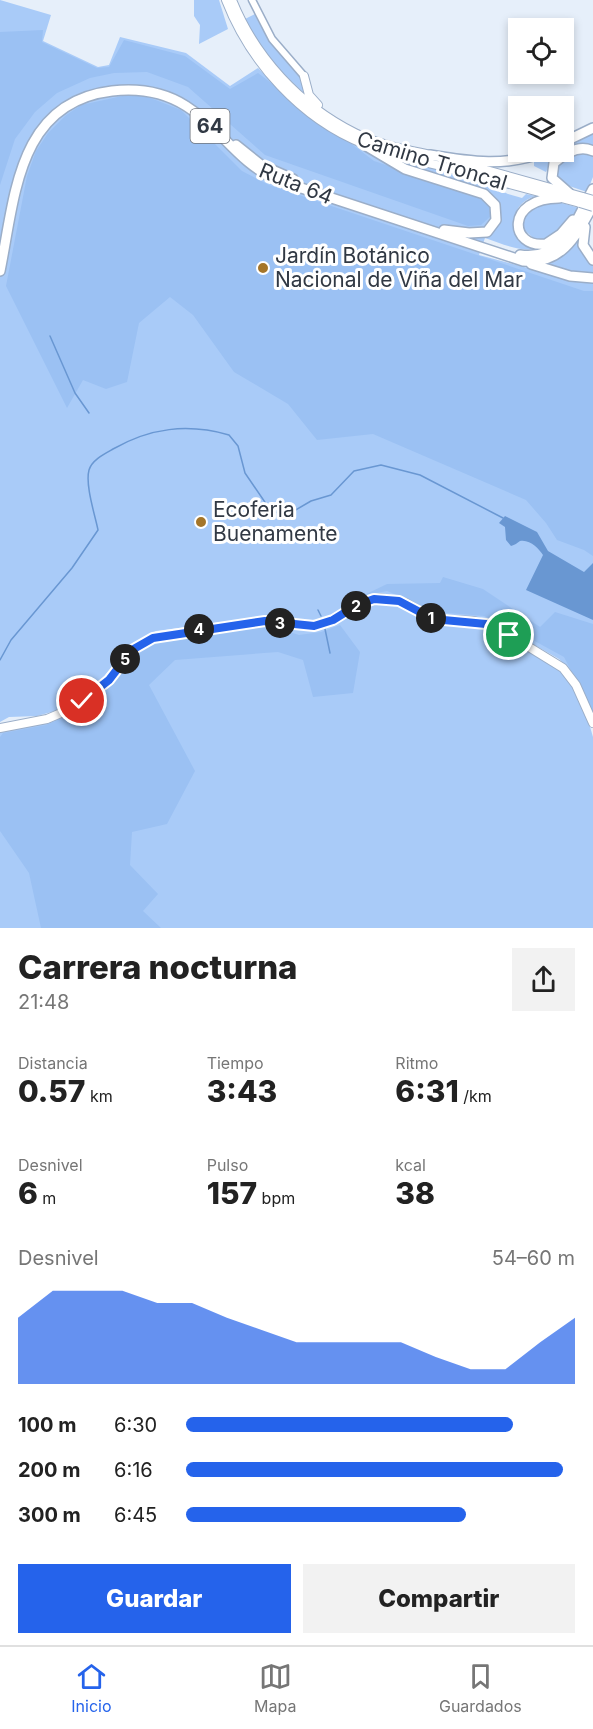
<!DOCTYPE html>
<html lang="es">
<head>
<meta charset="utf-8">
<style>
	:root { --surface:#fff; --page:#f2f2f2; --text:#222; --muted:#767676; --line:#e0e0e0; --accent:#2563eb }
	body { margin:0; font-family:Inter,sans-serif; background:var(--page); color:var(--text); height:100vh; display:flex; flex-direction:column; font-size:22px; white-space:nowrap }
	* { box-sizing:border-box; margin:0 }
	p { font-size:20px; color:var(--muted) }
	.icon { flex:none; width:33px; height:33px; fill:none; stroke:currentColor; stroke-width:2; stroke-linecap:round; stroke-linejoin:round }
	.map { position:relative; height:928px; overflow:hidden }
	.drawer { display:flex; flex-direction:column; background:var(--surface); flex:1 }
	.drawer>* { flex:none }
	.buttons { position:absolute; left:508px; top:18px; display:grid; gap:12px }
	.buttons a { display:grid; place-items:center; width:66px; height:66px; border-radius:0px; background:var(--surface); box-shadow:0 3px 9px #0003; font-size:30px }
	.pin { position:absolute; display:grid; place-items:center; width:51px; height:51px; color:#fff; margin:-26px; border:3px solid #fff; border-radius:50%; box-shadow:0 2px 6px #0007 }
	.km { position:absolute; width:30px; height:30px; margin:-15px; border-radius:50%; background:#222; color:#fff; font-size:16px; line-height:30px; text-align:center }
	.round { display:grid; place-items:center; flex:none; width:63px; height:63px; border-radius:0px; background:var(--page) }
	.headline { display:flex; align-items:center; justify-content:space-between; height:102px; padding:0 18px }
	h1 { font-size:33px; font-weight:800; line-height:45px }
	.figures { display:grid; grid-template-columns:repeat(3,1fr); gap:9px; height:102px; padding:6px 18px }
	.figures div { display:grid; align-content:center }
	.figures b { font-size:30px; font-weight:800 }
	.figures small { font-size:16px; font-weight:400 }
	.figures p { font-size:16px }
	.chart { height:168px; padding:12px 18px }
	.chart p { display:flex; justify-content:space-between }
	.chart svg { width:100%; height:108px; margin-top:6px; fill:var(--accent); opacity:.7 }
	.action { display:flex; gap:12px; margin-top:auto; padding:12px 18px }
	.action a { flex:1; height:69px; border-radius:0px; background:var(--accent); color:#fff; font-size:24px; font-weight:800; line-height:69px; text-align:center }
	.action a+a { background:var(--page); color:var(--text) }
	ul { padding:0 18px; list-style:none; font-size:20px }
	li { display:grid; grid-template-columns:96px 72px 1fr; align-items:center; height:45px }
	li i { height:15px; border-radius:8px; background:var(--accent) }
	.tabs { display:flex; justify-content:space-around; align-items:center; height:84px; border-top:2px solid var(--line); background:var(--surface); font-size:16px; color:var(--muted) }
	.tabs a { display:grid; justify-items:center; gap:3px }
	.tabs .on { color:var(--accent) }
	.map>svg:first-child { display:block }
</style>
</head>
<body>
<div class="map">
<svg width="593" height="928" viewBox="0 0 593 928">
	<rect width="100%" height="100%" fill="#e6effa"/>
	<path fill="#a9cbf8" d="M0 0 51 15 43 41 98 67 109 65 120 37 186 53 230 86 258 68C325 136 408 173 493 214L486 236C498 228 504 216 498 202L396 158 478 180 508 194 522 198 526 194 536 196C520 200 512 213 514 229 521 247 533 251 551 246 527 255 508 246 485 238L479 255 572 280 593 282V716L571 671 559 659 498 624 479 618 435 614 394 596 373 595 333 615 309 623 262 617 156 631 133 643 99 682 55 711 37 716 9 717 0 722Z
		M194 0H219L228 29 199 44 200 25 194 16Z
		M255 14 270 41 301 77 306 95C281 72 259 50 245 19Z
		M593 133V148L576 144 564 151V148Z
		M580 151 593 154V177L587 192 560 183 556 178 558 163Z
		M556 152H562L554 156 546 172 534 166V162Z
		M552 200 579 208 561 232 539 243 523 229 526 209Z
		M579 236 593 262V275L541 265C558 259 569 252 579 236Z
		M388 601 418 614 495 630 565 673 586 713 593 737V928H0V731L41 722 83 702 135 650 254 623 311 628 353 609 375 602Z"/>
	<path fill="#9bc1f3" d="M43 30 42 42 97 68 109 67 124 40 185 56 230 89 258 73 374 161 479 195 489 201 493 214 481 225 468 226 265 155 188 87 147 72 114 73 90 78 57 93 35 112 15 139 0 185V32Z
		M127 95 148 97 181 110 242 171 269 185 584 291H593V556L584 550 557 540 546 523 526 500 373 434 317 440 288 404 234 372 193 315 170 297 139 323 127 382 106 389 83 380 67 408 6 286 27 176 36 151 48 133 65 116 81 105Z
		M443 577 483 589 540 627 555 612 593 624V714L564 657 509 627 484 616 436 612 387 591 362 596 387 584 440 583Z
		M340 625 360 652 353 693 313 697 303 660 278 652 175 660 149 685 195 771 167 824 132 832 130 865 158 894 143 911 161 928H41L29 873 0 831V737L3 733 46 725 71 714 106 689 141 649 159 638 254 627 277 628 299 635 321 632Z"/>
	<path fill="#6997d2" d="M505 516 537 532 548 551 584 572 593 563V620L526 590 543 555C539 549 530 539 520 541 517 543 515 545 511 546L506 540 505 527 499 523Z"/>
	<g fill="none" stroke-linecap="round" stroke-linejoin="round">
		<path stroke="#6997d2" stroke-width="1.5" d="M50 336 75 393 89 413
			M318 610 321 616
			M325 629 330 653
			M0 660 11 640 72 568 98 530C95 515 85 485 89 470 92 460 104 454 113 449 150 428 187 423 229 435L238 446 245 473 271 511 287 515 311 501 331 495 354 471 381 465 420 475 503 518"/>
		<g stroke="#9baec8" stroke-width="9">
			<path id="minor" d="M252 0 272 39 304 76"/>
		</g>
		<g stroke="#9baec8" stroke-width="10">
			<path id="major" d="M226 0C250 62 301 119 364 144 394 156 426 162 457 170 498 181 539 192 580 203
				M232 0C255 57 299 105 355 133 379 145 409 150 435 156
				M304 76 309 95 318 105
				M461 163 583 197
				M0 728 47 719 68 710 109 680 132 650 153 638 265 621 313 626 333 620 363 602 379 598 406 603 433 619 474 621 498 628 563 668 576 685 593 723"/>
		</g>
		<g stroke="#9baec8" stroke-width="12">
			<path id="highway" d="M564 142 593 128
				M363 144 405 169 484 194 495 205 496 220 487 232 469 233 444 230
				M236 145 261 165 293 179
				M430 155C471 162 506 167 545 152
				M569 193 552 178 554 163C564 154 579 144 593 151
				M559 198C505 198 509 249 546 244L561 234 573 220
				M585 227 583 245 593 260
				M520 255C564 261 576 220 593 189
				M531 264 570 276 593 278
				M0 271C15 198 17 102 112 91 138 88 164 92 186 106 221 128 237 162 277 180L523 261C563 265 577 234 593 205"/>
		</g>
		<use href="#minor" stroke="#fff" stroke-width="6"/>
		<use href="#major" stroke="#fff" stroke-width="8"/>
		<use href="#highway" stroke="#fff" stroke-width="9"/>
		<g stroke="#9baec8" stroke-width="10" stroke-linecap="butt">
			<path id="major-bridge" d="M583 197 593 200
				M580 203 593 207"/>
		</g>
		<use href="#major-bridge" stroke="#fff" stroke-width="8"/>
	</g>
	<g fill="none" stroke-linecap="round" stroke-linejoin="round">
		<g stroke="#fff" stroke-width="12">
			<path id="route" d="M82 701 109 680 132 650 153 638 265 621 314 626 333 620 357 605 374 599 399 601 433 619 486 624 509 635"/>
		</g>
		<use href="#route" stroke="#2563eb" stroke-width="8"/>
	</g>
	<g fill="#a47529" stroke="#fff" stroke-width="2">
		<circle cx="263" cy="268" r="6"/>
		<circle cx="201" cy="522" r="6"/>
	</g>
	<g text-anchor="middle" stroke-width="6" stroke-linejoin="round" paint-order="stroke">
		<rect fill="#fff" stroke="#6f747c" stroke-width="1.5" x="190.5" y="109" width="39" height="34" rx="4.5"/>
		<g font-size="20" font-weight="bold" fill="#313944">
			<text x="210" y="133">64</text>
		</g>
		<g font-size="21" fill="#313944" stroke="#fff">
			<text transform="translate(432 161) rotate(17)" y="7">Camino Troncal</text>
			<text transform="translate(296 184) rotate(22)" y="7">Ruta 64</text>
		</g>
		<g font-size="21" fill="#313944" stroke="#fff" text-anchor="start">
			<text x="275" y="263">Jardín Botánico<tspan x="275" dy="24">Nacional de Viña del Mar</tspan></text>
			<text x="213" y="517">Ecoferia<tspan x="213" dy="24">Buenamente</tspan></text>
		</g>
	</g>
</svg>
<div class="buttons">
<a><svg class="icon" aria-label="locate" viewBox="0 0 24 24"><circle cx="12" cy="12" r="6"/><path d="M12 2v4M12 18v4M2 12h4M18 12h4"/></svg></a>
<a><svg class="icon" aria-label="layers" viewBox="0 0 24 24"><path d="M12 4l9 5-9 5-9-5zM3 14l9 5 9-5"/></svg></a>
</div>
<div class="pin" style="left:509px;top:635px;background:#1e9e55"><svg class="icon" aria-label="arrive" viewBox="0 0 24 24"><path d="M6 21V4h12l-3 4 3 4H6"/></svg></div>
<div class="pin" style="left:82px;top:701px;background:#d93025"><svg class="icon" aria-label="check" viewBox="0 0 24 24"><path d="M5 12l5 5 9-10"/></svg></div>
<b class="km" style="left:431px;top:618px">1</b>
<b class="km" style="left:356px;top:606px">2</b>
<b class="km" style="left:280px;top:623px">3</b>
<b class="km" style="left:199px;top:629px">4</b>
<b class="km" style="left:125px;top:659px">5</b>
</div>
<section class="drawer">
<div class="headline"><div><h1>Carrera nocturna</h1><p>21:48</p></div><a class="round"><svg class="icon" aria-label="share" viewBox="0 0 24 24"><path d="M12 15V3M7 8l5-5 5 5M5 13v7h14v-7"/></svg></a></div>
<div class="figures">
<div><p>Distancia</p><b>0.57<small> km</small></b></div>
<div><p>Tiempo</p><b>3:43</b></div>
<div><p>Ritmo</p><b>6:31<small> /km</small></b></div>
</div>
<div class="figures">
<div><p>Desnivel</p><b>6<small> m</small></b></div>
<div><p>Pulso</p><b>157<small> bpm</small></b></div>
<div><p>kcal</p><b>38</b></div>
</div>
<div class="chart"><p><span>Desnivel</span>54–60 m</p>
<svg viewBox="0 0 160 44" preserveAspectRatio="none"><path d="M0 44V17L10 6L20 6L30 6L40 11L50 11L60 17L70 22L80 27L90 27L100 27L110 27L120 33L130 38L140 38L150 27L160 17V44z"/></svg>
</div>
<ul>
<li><b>100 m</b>6:30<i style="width:84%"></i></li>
<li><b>200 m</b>6:16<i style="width:97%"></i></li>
<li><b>300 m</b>6:45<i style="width:72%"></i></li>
</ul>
<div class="action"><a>Guardar</a><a>Compartir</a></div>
</section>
<nav class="tabs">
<a class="on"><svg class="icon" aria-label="home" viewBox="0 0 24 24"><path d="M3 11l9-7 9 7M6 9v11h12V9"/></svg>Inicio</a>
<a><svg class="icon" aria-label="map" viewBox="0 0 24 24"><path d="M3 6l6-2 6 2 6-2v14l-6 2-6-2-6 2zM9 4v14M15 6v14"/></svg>Mapa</a>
<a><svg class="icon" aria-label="saved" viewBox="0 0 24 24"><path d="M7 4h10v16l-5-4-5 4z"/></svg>Guardados</a>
</nav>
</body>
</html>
